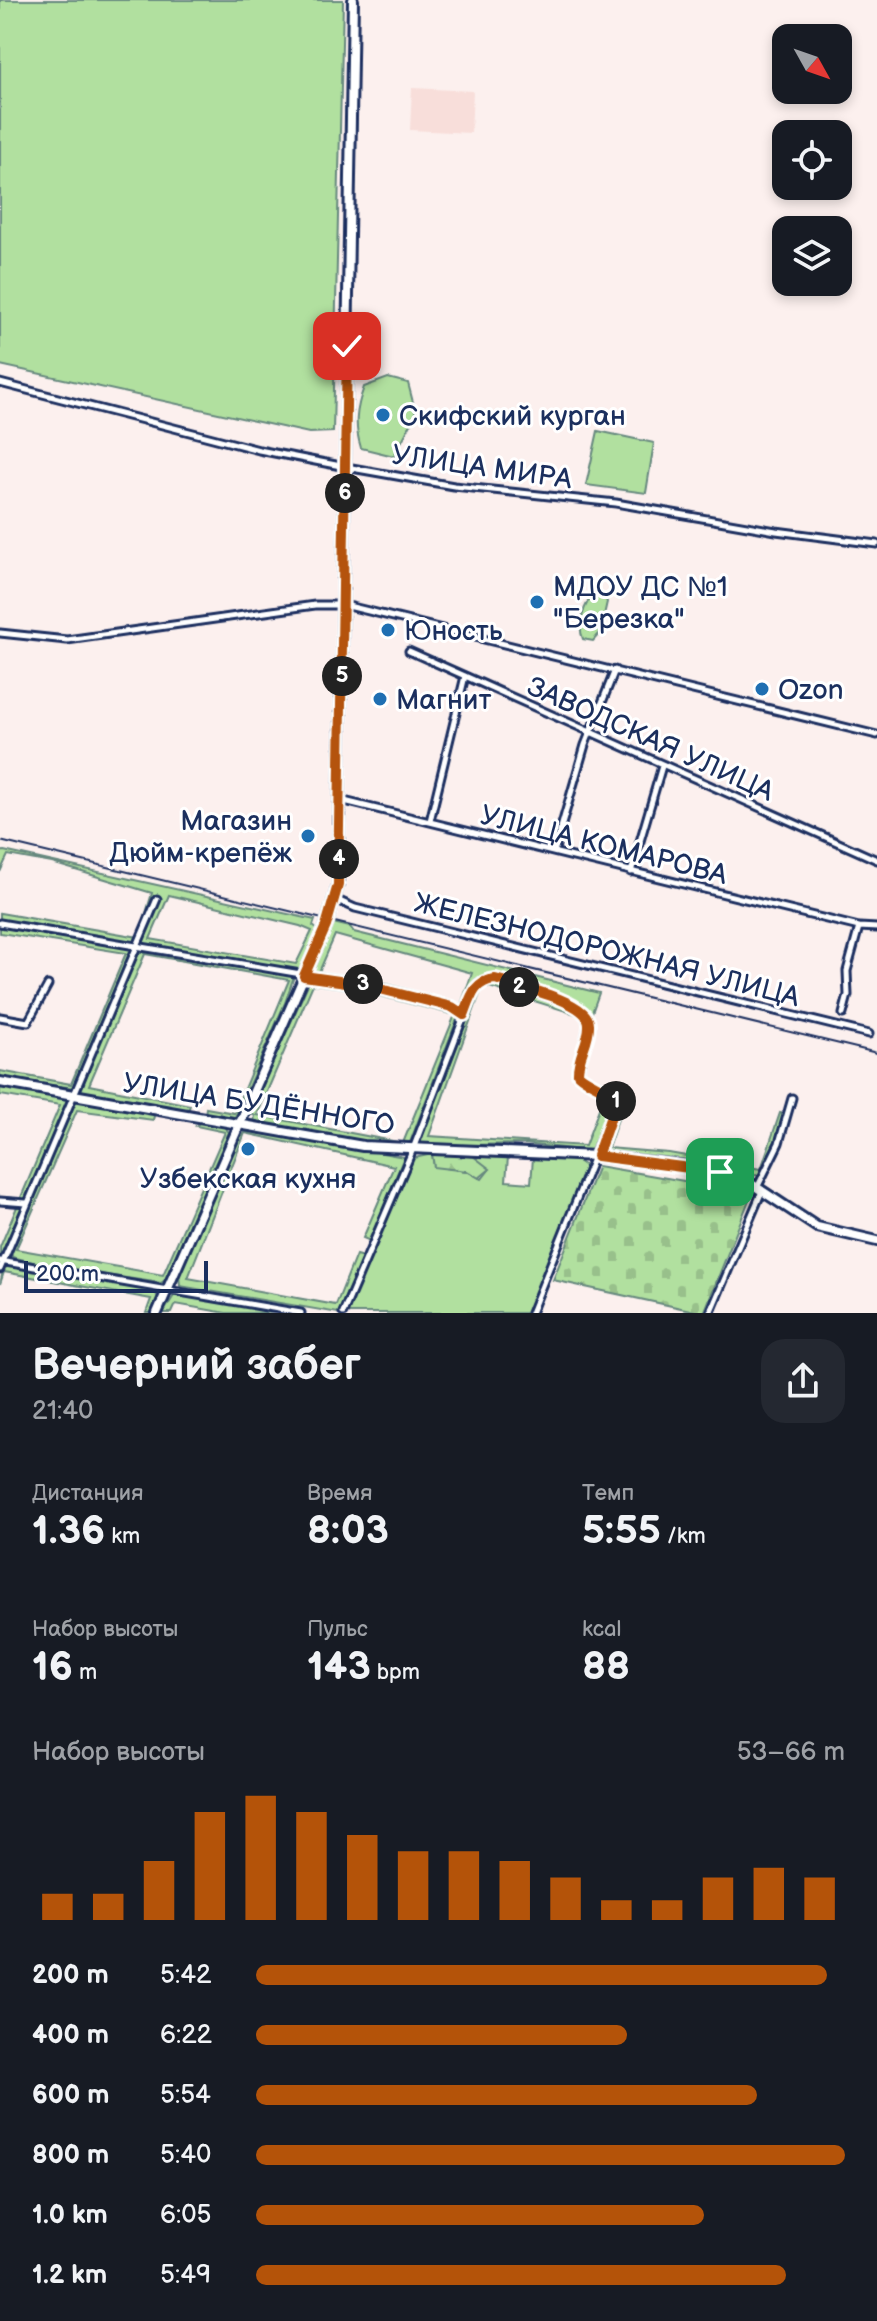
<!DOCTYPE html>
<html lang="ru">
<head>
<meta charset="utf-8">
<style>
	:root { --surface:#171b24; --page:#242831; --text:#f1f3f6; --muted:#9ea1a6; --accent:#b45309 }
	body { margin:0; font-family:"Balsamiq Sans",sans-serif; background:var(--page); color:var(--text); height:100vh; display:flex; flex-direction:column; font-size:30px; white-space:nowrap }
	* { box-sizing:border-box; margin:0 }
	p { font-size:26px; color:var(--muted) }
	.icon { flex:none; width:44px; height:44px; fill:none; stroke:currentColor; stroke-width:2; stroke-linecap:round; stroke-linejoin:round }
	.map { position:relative; height:1313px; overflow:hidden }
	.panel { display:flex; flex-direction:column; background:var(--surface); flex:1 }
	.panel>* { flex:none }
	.needle { width:52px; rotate:130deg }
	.controls { position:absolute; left:772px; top:24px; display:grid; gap:16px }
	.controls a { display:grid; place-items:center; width:80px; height:80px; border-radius:16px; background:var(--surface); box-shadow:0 4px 12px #0003; font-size:40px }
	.scale { position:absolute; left:24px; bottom:20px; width:184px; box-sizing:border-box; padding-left:8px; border:4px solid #1b2f5e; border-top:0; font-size:22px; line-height:28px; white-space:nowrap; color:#1b2f5e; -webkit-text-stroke:6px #fff; paint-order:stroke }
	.pin { position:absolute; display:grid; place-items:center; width:68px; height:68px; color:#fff; margin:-34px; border-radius:16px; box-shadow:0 4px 12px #0006 }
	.km { position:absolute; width:40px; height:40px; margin:-20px; border-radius:50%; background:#222; color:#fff; font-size:22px; line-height:40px; text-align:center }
	.round { display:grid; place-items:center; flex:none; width:84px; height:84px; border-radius:24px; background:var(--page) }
	.overview { display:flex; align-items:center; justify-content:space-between; height:136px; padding:0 32px }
	h1 { font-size:44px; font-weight:600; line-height:60px }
	.figures { display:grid; grid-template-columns:repeat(3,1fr); gap:12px; height:136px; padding:8px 32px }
	.figures div { display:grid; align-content:center }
	.figures b { font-size:40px; font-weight:600 }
	.figures small { font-size:22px; font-weight:400 }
	.figures p { font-size:22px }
	.chart { height:224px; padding:16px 32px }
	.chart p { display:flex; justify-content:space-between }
	.chart svg { width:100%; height:144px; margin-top:8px; stroke:var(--accent); stroke-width:6 }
	ul { padding:0 32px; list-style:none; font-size:26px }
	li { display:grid; grid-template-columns:128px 96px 1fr; align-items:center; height:60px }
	li i { height:20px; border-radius:10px; background:var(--accent) }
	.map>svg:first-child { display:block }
</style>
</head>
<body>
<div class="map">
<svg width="877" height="1313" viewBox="0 0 877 1313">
	<defs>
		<pattern id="forest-firs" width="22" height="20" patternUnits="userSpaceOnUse" patternTransform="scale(2)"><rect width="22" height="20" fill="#b1e09f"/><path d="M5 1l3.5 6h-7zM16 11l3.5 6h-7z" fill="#98c08b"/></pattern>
		<pattern id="cemetery-stones" width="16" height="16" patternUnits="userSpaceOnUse" patternTransform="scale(2)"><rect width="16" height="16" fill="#b1e09f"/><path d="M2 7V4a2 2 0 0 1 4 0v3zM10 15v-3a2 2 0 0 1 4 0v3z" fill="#98c08b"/></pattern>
	</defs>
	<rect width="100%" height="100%" fill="#fcf0ee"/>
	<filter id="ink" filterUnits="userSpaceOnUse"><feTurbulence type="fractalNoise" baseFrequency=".0125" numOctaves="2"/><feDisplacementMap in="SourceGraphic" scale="16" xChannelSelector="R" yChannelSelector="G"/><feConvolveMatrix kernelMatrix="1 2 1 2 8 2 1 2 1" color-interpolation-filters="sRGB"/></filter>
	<g filter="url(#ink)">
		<path fill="#f8deda" d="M412 88 473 91 471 133 410 130Z"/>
		<path fill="#b1e09f" stroke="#66887e" stroke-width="2" fill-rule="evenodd" d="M0 0H343L333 432 309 433 0 365Z
			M388 378 408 383 416 414 394 456 361 448C354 426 356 409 364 387Z
			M598 431 654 443 646 493 586 485Z
			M594 594 604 596 607 602 600 633 593 641 583 639C577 626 584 603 594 594Z
			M4 851 315 920 313 926 318 930 302 967 297 970 0 920V913L139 937 152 893 52 863 8 855 0 872V852ZM169 895 300 926 312 931 296 964 150 939Z
			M333 923 350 927 354 932 599 993 590 1018C575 997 498 968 476 982L460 1009 319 975 312 973ZM335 935 472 973 461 1005 380 982 319 972Z
			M0 926 132 949 76 1088 0 1079V1071L71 1084 126 953 0 933Z
			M141 949 294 976 285 1003 235 1117 205 1114 206 1108 234 1113 289 980 145 954 89 1085 190 1105 188 1111 81 1091 113 1006Z
			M315 980 349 983 459 1014 409 1145H383L254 1121 255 1116 250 1113 309 982ZM313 984 353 989 455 1015 403 1143 257 1115Z
			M490 981 573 1007 586 1023 579 1015 483 985 429 1136 585 1146 606 1090 614 1097 601 1138 592 1151 524 1144 419 1146 418 1142 473 995 479 986Z
			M0 1086 69 1099 0 1258V1247L60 1105 0 1095Z
			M623 1094 626 1096 608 1148 669 1153 761 1169 780 1113 784 1114 777 1141 762 1174 751 1176 717 1166 607 1152 604 1143Z
			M79 1100 155 1112 153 1120 77 1110 16 1249 163 1275 225 1132 196 1126 200 1122 223 1126 229 1132 165 1280 161 1283 57 1268 12 1257 11 1248 71 1106Z
			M252 1129 404 1157 370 1241 363 1238 394 1166 245 1133 188 1278 336 1305 356 1255 363 1257 338 1313 180 1286 179 1275 239 1137Z
			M432 1154 434 1166 467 1171 482 1179 489 1170 473 1156 508 1157 506 1181 531 1183 533 1158H574L585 1166 570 1215 527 1313H346L410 1159Z
			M4 1266 153 1290 158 1297 151 1313H146L151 1299 4 1272 0 1284Z
			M175 1294 274 1311 284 1313H226L176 1304 172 1313H163Z"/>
		<path fill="url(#forest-firs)" stroke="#66887e" stroke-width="2" d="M432 1154 473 1156 490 1169 479 1178 467 1171 434 1167Z"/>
		<path fill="url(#cemetery-stones)" stroke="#66887e" stroke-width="2" d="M598 1166 747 1192 751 1195 704 1313 553 1280Z"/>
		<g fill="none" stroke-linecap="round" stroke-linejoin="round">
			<g stroke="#1b2f5e" stroke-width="11">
				<path id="street" d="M0 383 259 450 346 467 454 486 616 503 776 531 877 544
					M0 633 67 640 315 605H344L877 735
					M409 651 877 860
					M340 800 859 927 877 928
					M430 821 465 676
					M554 852 585 745 615 670
					M631 872 662 766
					M335 899 355 908 869 1034
					M0 923 360 984 452 1007 464 1015
					M843 1014 848 995 847 971 859 927
					M0 1017 28 1022 48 985
					M757 1188 779 1143 792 1098
					M0 1201 26 1203
					M0 1261 301 1313
					M0 1269 157 899
					M343 1313 413 1149 474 990 479 983 495 979 571 1004 585 1015 589 1024 578 1074C590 1085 605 1087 617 1099L531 1313
					M710 1313 762 1191"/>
			</g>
			<g stroke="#1b2f5e" stroke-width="14">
				<path id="secondary" d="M0 1082 363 1146 597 1156 695 1167 747 1181 817 1227 877 1241
					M157 1313 326 926 338 885 353 0"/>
			</g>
			<use href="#street" stroke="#fff" stroke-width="5"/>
			<use href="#secondary" stroke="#fff" stroke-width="8"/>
			<path stroke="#1b2f5e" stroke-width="2" d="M0 841 877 1053"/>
		</g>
	</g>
	<g fill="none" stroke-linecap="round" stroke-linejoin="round" filter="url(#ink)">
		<g stroke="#fff" stroke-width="16">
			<path id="route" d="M347 346 338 885 326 926 304 976 360 984 452 1007 464 1015C471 997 474 981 495 979 514 985 589 1001 589 1024 590 1041 577 1057 578 1074 590 1085 605 1087 617 1099L597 1156 720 1172"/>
		</g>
		<use href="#route" stroke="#b45309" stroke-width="10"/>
	</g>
	<g fill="#1f6fb2" stroke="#fff" stroke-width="3">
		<circle cx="383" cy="415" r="8"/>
		<circle cx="537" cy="602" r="8"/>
		<circle cx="388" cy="630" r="8"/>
		<circle cx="762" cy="689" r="8"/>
		<circle cx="380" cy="699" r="8"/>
		<circle cx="308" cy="836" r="8"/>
		<circle cx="248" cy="1149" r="8"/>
	</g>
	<g text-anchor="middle" stroke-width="6" stroke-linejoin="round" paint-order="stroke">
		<g font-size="28" fill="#1b2f5e" stroke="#fff" text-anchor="start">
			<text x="399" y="425">Скифский курган</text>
			<text x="553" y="596">МДОУ ДС №1<tspan x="553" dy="32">"Березка"</tspan></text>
			<text x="404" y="640">Юность</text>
			<text x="778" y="699">Ozon</text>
			<text x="396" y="709">Магнит</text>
			<text x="292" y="830" text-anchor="end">Магазин<tspan x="292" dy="32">Дюйм-крепёж</tspan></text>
			<text x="248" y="1188" text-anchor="middle">Узбекская кухня</text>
		</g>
		<g font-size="28" fill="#1b2f5e" stroke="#fff">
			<text transform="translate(482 466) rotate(8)" y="10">УЛИЦА МИРА</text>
			<text transform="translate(651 738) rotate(24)" y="10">ЗАВОДСКАЯ УЛИЦА</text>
			<text transform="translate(604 844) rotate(14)" y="10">УЛИЦА КОМАРОВА</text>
			<text transform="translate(607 949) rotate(14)" y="10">ЖЕЛЕЗНОДОРОЖНАЯ УЛИЦА</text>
			<text transform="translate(259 1103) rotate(9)" y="10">УЛИЦА БУДЁННОГО</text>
		</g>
	</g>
</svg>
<div class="controls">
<a><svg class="needle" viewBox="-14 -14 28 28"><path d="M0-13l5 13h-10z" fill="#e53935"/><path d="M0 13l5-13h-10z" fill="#9ea1a6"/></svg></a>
<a><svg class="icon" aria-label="locate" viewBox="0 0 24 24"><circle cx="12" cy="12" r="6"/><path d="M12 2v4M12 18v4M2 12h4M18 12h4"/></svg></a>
<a><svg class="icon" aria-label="layers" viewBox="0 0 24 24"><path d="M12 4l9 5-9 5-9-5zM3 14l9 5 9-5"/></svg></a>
</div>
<div class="scale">200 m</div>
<div class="pin" style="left:720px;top:1172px;background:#1e9e55"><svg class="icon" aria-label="arrive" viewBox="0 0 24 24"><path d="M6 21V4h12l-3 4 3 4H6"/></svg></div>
<div class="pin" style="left:347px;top:346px;background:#d93025"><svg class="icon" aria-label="check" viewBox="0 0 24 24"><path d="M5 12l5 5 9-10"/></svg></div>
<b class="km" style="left:616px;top:1101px">1</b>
<b class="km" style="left:519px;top:987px">2</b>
<b class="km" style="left:363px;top:984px">3</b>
<b class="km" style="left:339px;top:859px">4</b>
<b class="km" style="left:342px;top:676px">5</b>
<b class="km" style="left:345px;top:493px">6</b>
</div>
<section class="panel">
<div class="overview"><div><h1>Вечерний забег</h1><p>21:40</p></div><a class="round"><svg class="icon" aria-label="share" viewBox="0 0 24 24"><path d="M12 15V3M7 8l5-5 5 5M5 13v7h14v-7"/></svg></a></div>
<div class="figures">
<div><p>Дистанция</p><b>1.36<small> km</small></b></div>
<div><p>Время</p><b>8:03</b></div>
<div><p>Темп</p><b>5:55<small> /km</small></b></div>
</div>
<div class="figures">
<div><p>Набор высоты</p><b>16<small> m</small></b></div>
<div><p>Пульс</p><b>143<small> bpm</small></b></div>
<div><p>kcal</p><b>88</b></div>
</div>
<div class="chart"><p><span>Набор высоты</span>53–66 m</p>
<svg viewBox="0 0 160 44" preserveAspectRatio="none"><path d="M5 44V36M15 44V36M25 44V26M35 44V11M45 44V6M55 44V11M65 44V18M75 44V23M85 44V23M95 44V26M105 44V31M115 44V38M125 44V38M135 44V31M145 44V28M155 44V31"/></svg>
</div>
<ul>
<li><b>200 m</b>5:42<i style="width:97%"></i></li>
<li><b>400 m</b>6:22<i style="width:63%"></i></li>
<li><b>600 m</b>5:54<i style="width:85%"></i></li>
<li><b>800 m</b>5:40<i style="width:100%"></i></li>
<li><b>1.0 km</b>6:05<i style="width:76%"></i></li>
<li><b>1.2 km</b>5:49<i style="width:90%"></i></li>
</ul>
</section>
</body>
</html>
